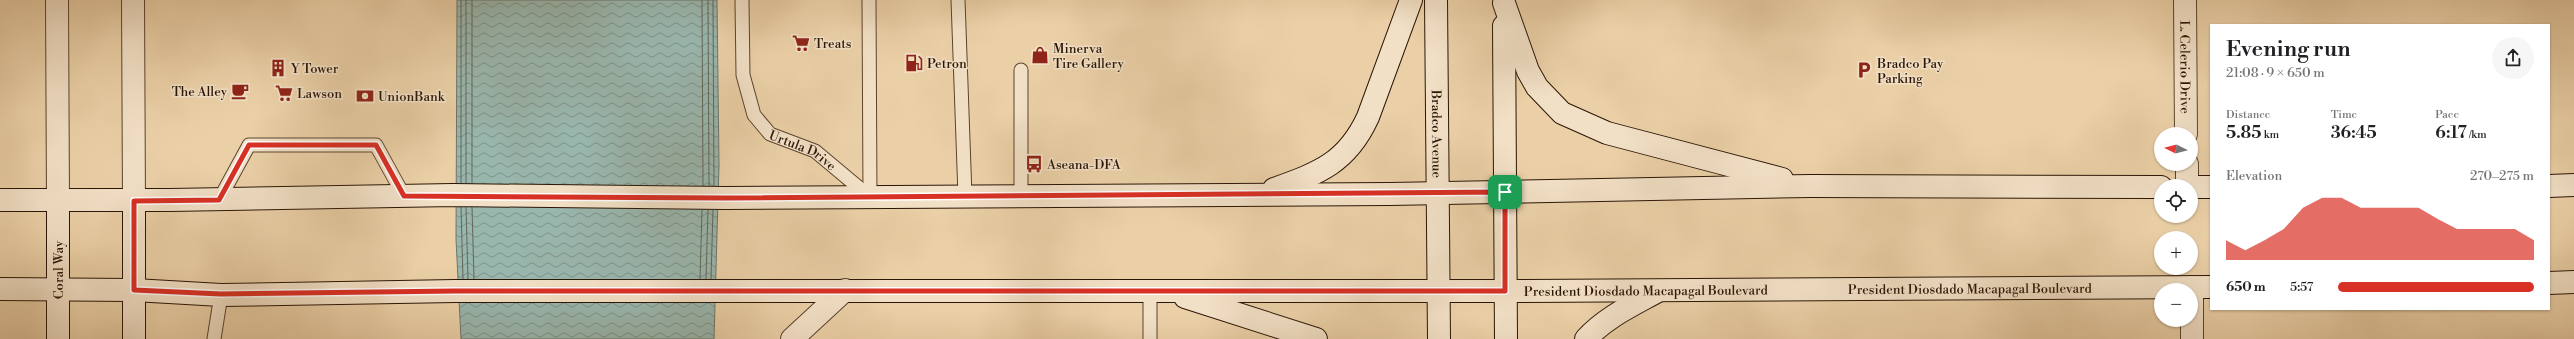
<!DOCTYPE html>
<html lang="en">
<head>
<meta charset="utf-8">
<style>
	:root { --surface:#fff; --page:#f6f6f6; --text:#202124; --muted:#757577; --accent:#d93025 }
	body { margin:0; font-family:"Libre Bodoni",serif; background:var(--page); color:var(--text); height:100vh; display:flex; flex-direction:column; font-size:15px; white-space:nowrap }
	* { box-sizing:border-box; margin:0 }
	p { font-size:13px; color:var(--muted) }
	.icon { flex:none; width:22px; height:22px; fill:none; stroke:currentColor; stroke-width:2; stroke-linecap:round; stroke-linejoin:round }
	.map { position:relative; flex:1; overflow:hidden }
	.panel { position:absolute; left:2210px; top:24px; width:340px; height:286px; display:flex; flex-direction:column; background:var(--surface); border-radius:0px; box-shadow:0 1px 3px #0004 }
	.panel>* { flex:none }
	.needle { width:26px; rotate:276deg }
	.buttons { position:absolute; left:2154px; top:127px; display:grid; gap:8px }
	.buttons a { display:grid; place-items:center; width:44px; height:44px; border-radius:50%; background:var(--surface); box-shadow:0 1px 3px #0004; font-size:20px }
	.pin { position:absolute; display:grid; place-items:center; width:34px; height:34px; color:#fff; margin:-17px; border-radius:8px; box-shadow:0 2px 6px #0006 }
	.round { display:grid; place-items:center; flex:none; width:42px; height:42px; border-radius:21px; background:var(--page) }
	.headline { display:flex; align-items:center; justify-content:space-between; height:68px; padding:0 16px }
	h1 { font-size:22px; font-weight:600; line-height:30px }
	.stats { display:grid; grid-template-columns:repeat(3,1fr); gap:6px; height:68px; padding:4px 16px }
	.stats div { display:grid; align-content:center }
	.stats b { font-size:17px; font-weight:600 }
	.stats small { font-size:11px; font-weight:400 }
	.stats p { font-size:11px }
	.chart { height:112px; padding:8px 16px }
	.chart p { display:flex; justify-content:space-between }
	.chart svg { width:100%; height:72px; margin-top:4px; fill:var(--accent); opacity:.7 }
	ul { padding:0 16px; list-style:none; font-size:13px }
	li { display:grid; grid-template-columns:64px 48px 1fr; align-items:center; height:30px }
	li i { height:10px; border-radius:5px; background:var(--accent) }
	.map>svg:first-child { display:block }
</style>
</head>
<body>
<div class="map">
<svg width="2574" height="339" viewBox="0 0 2574 339">
	<defs>
		<pattern id="water-waves" width="16" height="10" patternUnits="userSpaceOnUse"><rect width="16" height="10" fill="#99b6ad"/><path d="M0 5q4-4 8 0t8 0" fill="none" stroke="#7d938b"/></pattern>
	</defs>
	<rect width="100%" height="100%" fill="#ebd0a7"/>
	<filter id="stains"><feTurbulence type="fractalNoise" baseFrequency=".005" numOctaves="4"/><feColorMatrix values="0 0 0 0 .2 0 0 0 0 .09 0 0 0 0 .02 0 0 0 .5 -.17"/></filter>
	<radialGradient id="worn" r=".72"><stop offset=".6" stop-color="#630" stop-opacity="0"/><stop offset="1" stop-color="#630" stop-opacity=".3"/></radialGradient>
	<path fill="url(#water-waves)" stroke="#6d766a" d="M457 0H717L719 165 714 339H461L456 239Z"/>
	<g fill="none" stroke-linecap="round" stroke-linejoin="round">
		<path stroke="#62665a" stroke-width="1" d="M461 0V183
			M466 0V183
			M472 0V183
			M702 0 703 186
			M708 0 709 186
			M713 0 714 186
			M461 207 463 279
			M466 207 468 279
			M472 207 474 279
			M700 279 702 210
			M706 279 708 210
			M711 279 713 210"/>
		<g stroke="#5a442e" stroke-width="15">
			<g id="lane">
				<path id="s1" d="M742 0 743 75 754 115 770 134 815 151 870 197"/>
				<path d="M869 0 870 197"/>
				<path d="M958 0 965 196"/>
				<path d="M1021 196V70"/>
				<path d="M219 200 249 145H376L404 196"/>
				<path d="M1150 290V339"/>
				<path d="M214 339 221 295"/>
			</g>
		</g>
		<g stroke="#5a442e" stroke-width="24">
			<g id="street">
				<path d="M57 0 58 200"/>
				<path d="M133 0 134 201"/>
				<path id="s2" d="M2185 0 2186 134"/>
				<path d="M2187 164V186"/>
				<path d="M2192 287V339"/>
				<path d="M792 339 845 290"/>
			</g>
		</g>
		<g stroke="#2a1506" stroke-width="24">
			<g id="secondary">
				<path id="s3" d="M1436 0 1439 339"/>
				<path d="M1504 3 1528 71 1537 87 1562 113 1607 133 1782 179"/>
				<path d="M1504 26 1506 339"/>
				<path d="M2549 186 2574 185"/>
				<path d="M2191 187H2211"/>
				<path d="M1274 189C1319 173 1347 163 1368 117L1411 0"/>
				<path d="M0 200H170L453 195 725 198 1390 194 1810 186 2161 187"/>
				<path d="M58 200V339"/>
				<path d="M134 201V339"/>
				<path d="M2549 283 2574 282"/>
				<path id="s4" d="M0 289 134 290 221 295 455 291H1505L2211 287"/>
				<path d="M1185 297 1316 339"/>
				<path d="M1586 339C1606 317 1633 305 1658 291"/>
			</g>
		</g>
		<use href="#lane" stroke="#f2e0c6" stroke-width="13"/>
		<use href="#street" stroke="#f2e0c6" stroke-width="22"/>
		<use href="#secondary" stroke="#f2e0c6" stroke-width="22"/>
	</g>
	<g fill="none" stroke-linecap="round" stroke-linejoin="round">
		<g stroke="#fff" stroke-width="8">
			<path id="route" d="M249 145H376L404 196 725 198 1505 192V291H455L221 294 134 290V201L219 200Z"/>
		</g>
		<use href="#route" stroke="#d93025" stroke-width="5"/>
	</g>
	<defs>
		<g id="supermarket-bare" transform="scale(1.38)"><path d="M-6-5.5h2.5l.6 2H6L4.5 2H-2.5L-4.4-4H-6ZM-1.5 3.2a1.3 1.3 0 1 0 .1 0ZM3 3.2a1.3 1.3 0 1 0 .1 0Z" fill="#8f2418" stroke="#f2e0c6" stroke-width="2.5" paint-order="stroke"/></g>
		<g id="shop-bare" transform="scale(1.38)"><path d="M-5-2.5h2.3a2.7 3.5 0 0 1 5.4 0H5L5.5 6h-11ZM-1.5-2.5h3a1.5 2.3 0 0 0-3 0Z" fill="#8f2418" stroke="#f2e0c6" stroke-width="2.5" paint-order="stroke"/></g>
		<g id="fuel-bare" transform="scale(1.38)"><path d="M-5.5-6h7V0h2V4h1.3V-2.5L3-4.5l.8-.8L6-3V5H2.5V1h-1V6h-7ZM-4.2-4.7v3.2H.2V-4.7Z" fill="#8f2418" stroke="#f2e0c6" stroke-width="2.5" paint-order="stroke"/></g>
		<g id="building-bare" transform="scale(1.38)"><path d="M-4-6H4V6H1V3H-1V6H-4ZM-2.5-4.3h1.7v1.8h-1.7ZM.8-4.3h1.7v1.8H.8ZM-2.5-1h1.7V.8h-1.7ZM.8-1h1.7V.8H.8Z" fill="#8f2418" stroke="#f2e0c6" stroke-width="2.5" paint-order="stroke"/></g>
		<g id="parking-bare" transform="scale(1.38)"><path d="M-3.5-5.5H1a3.5 3.5 0 0 1 0 7H-1V5.5H-3.5ZM-1-3.4V-.6H.8a1.4 1.4 0 0 0 0-2.8Z" fill="#8f2418" stroke="#f2e0c6" stroke-width="2.5" paint-order="stroke"/></g>
		<g id="cafe-bare" transform="scale(1.38)"><path d="M-5.5-4.5H6V0H3Q3 3.5 0 3.5H-2.5Q-5.5 3.5-5.5 0ZM3-3.2v2h1.7v-2ZM-6 4.5H4V6H-6Z" fill="#8f2418" stroke="#f2e0c6" stroke-width="2.5" paint-order="stroke"/></g>
		<g id="bank-bare" transform="scale(1.38)"><path d="M-6-4H6V4H-6ZM0-2.3a2.3 2.3 0 1 0 0 4.6a2.3 2.3 0 1 0 0-4.6Z" fill="#8f2418" stroke="#f2e0c6" stroke-width="2.5" paint-order="stroke"/></g>
		<g id="bus-bare" transform="scale(1.38)"><path d="M-5-6H5V4H4V6H2V4H-2V6H-4V4H-5ZM-3.5-4V0h7V-4ZM-3.5 1.2v1.5H-2V1.2ZM2 1.2v1.5H3.5V1.2Z" fill="#8f2418" stroke="#f2e0c6" stroke-width="2.5" paint-order="stroke"/></g>
	</defs>
	<g fill-rule="evenodd">
		<use href="#supermarket-bare" x="801" y="43"/>
		<use href="#shop-bare" x="1040" y="55"/>
		<use href="#fuel-bare" x="914" y="63"/>
		<use href="#building-bare" x="278" y="68"/>
		<use href="#parking-bare" x="1864" y="70"/>
		<use href="#cafe-bare" x="240" y="91"/>
		<use href="#supermarket-bare" x="284" y="93"/>
		<use href="#bank-bare" x="365" y="96"/>
		<use href="#bus-bare" x="1034" y="164"/>
	</g>
	<g text-anchor="middle" stroke-width="3" stroke-linejoin="round" paint-order="stroke">
		<g font-size="13" fill="#2a1506" stroke="#f2e0c6" text-anchor="start">
			<text x="814" y="48">Treats</text>
			<text x="1053" y="53">Minerva<tspan x="1053" dy="15">Tire Gallery</tspan></text>
			<text x="927" y="68">Petron</text>
			<text x="1877" y="68">Bradco Pay<tspan x="1877" dy="15">Parking</tspan></text>
			<text x="291" y="73">Y Tower</text>
			<text x="227" y="96" text-anchor="end">The Alley</text>
			<text x="297" y="98">Lawson</text>
			<text x="378" y="101">UnionBank</text>
			<text x="1047" y="169">Aseana-DFA</text>
		</g>
		<g font-size="13" fill="#2a1506" stroke="#f2e0c6">
			<text dy="5" stroke="none"><textPath href="#s2" startOffset="67">L. Celerio Drive</textPath></text>
			<text dy="5" stroke="none"><textPath href="#s3" startOffset="134">Bradco Avenue</textPath></text>
			<text dy="5" stroke="none"><textPath href="#s1" startOffset="178">Urtula Drive</textPath></text>
			<text transform="translate(58 270) rotate(-90)" y="5">Coral Way</text>
			<text dy="5" stroke="none"><textPath href="#s4" startOffset="1970">President Diosdado Macapagal Boulevard</textPath></text>
			<text dy="5" stroke="none"><textPath href="#s4" startOffset="1646">President Diosdado Macapagal Boulevard</textPath></text>
		</g>
	</g>
	<rect width="100%" height="100%" filter="url(#stains)"/>
	<rect width="100%" height="100%" fill="url(#worn)"/>
</svg>
<div class="buttons">
<a><svg class="needle" viewBox="-14 -14 28 28"><path d="M0-13l5 13h-10z" fill="#e53935"/><path d="M0 13l5-13h-10z" fill="#757577"/></svg></a>
<a><svg class="icon" aria-label="locate" viewBox="0 0 24 24"><circle cx="12" cy="12" r="6"/><path d="M12 2v4M12 18v4M2 12h4M18 12h4"/></svg></a>
<a>+</a>
<a>−</a>
</div>
<div class="pin" style="left:1505px;top:192px;background:#1e9e55"><svg class="icon" aria-label="arrive" viewBox="0 0 24 24"><path d="M6 21V4h12l-3 4 3 4H6"/></svg></div>
<section class="panel">
<div class="headline"><div><h1>Evening run</h1><p>21:08 · 9 × 650 m</p></div><a class="round"><svg class="icon" aria-label="share" viewBox="0 0 24 24"><path d="M12 15V3M7 8l5-5 5 5M5 13v7h14v-7"/></svg></a></div>
<div class="stats">
<div><p>Distance</p><b>5.85<small> km</small></b></div>
<div><p>Time</p><b>36:45</b></div>
<div><p>Pace</p><b>6:17<small> /km</small></b></div>
</div>
<div class="chart"><p><span>Elevation</span>270–275 m</p>
<svg viewBox="0 0 160 44" preserveAspectRatio="none"><path d="M0 44V32L10 38L20 32L30 25L40 12L50 6L60 6L70 12L80 12L90 12L100 12L110 19L120 25L130 25L140 25L150 25L160 32V44z"/></svg>
</div>
<ul>
<li><b>650 m</b>5:57<i style="width:100%"></i></li>
</ul>
</section>
</div>
</body>
</html>
